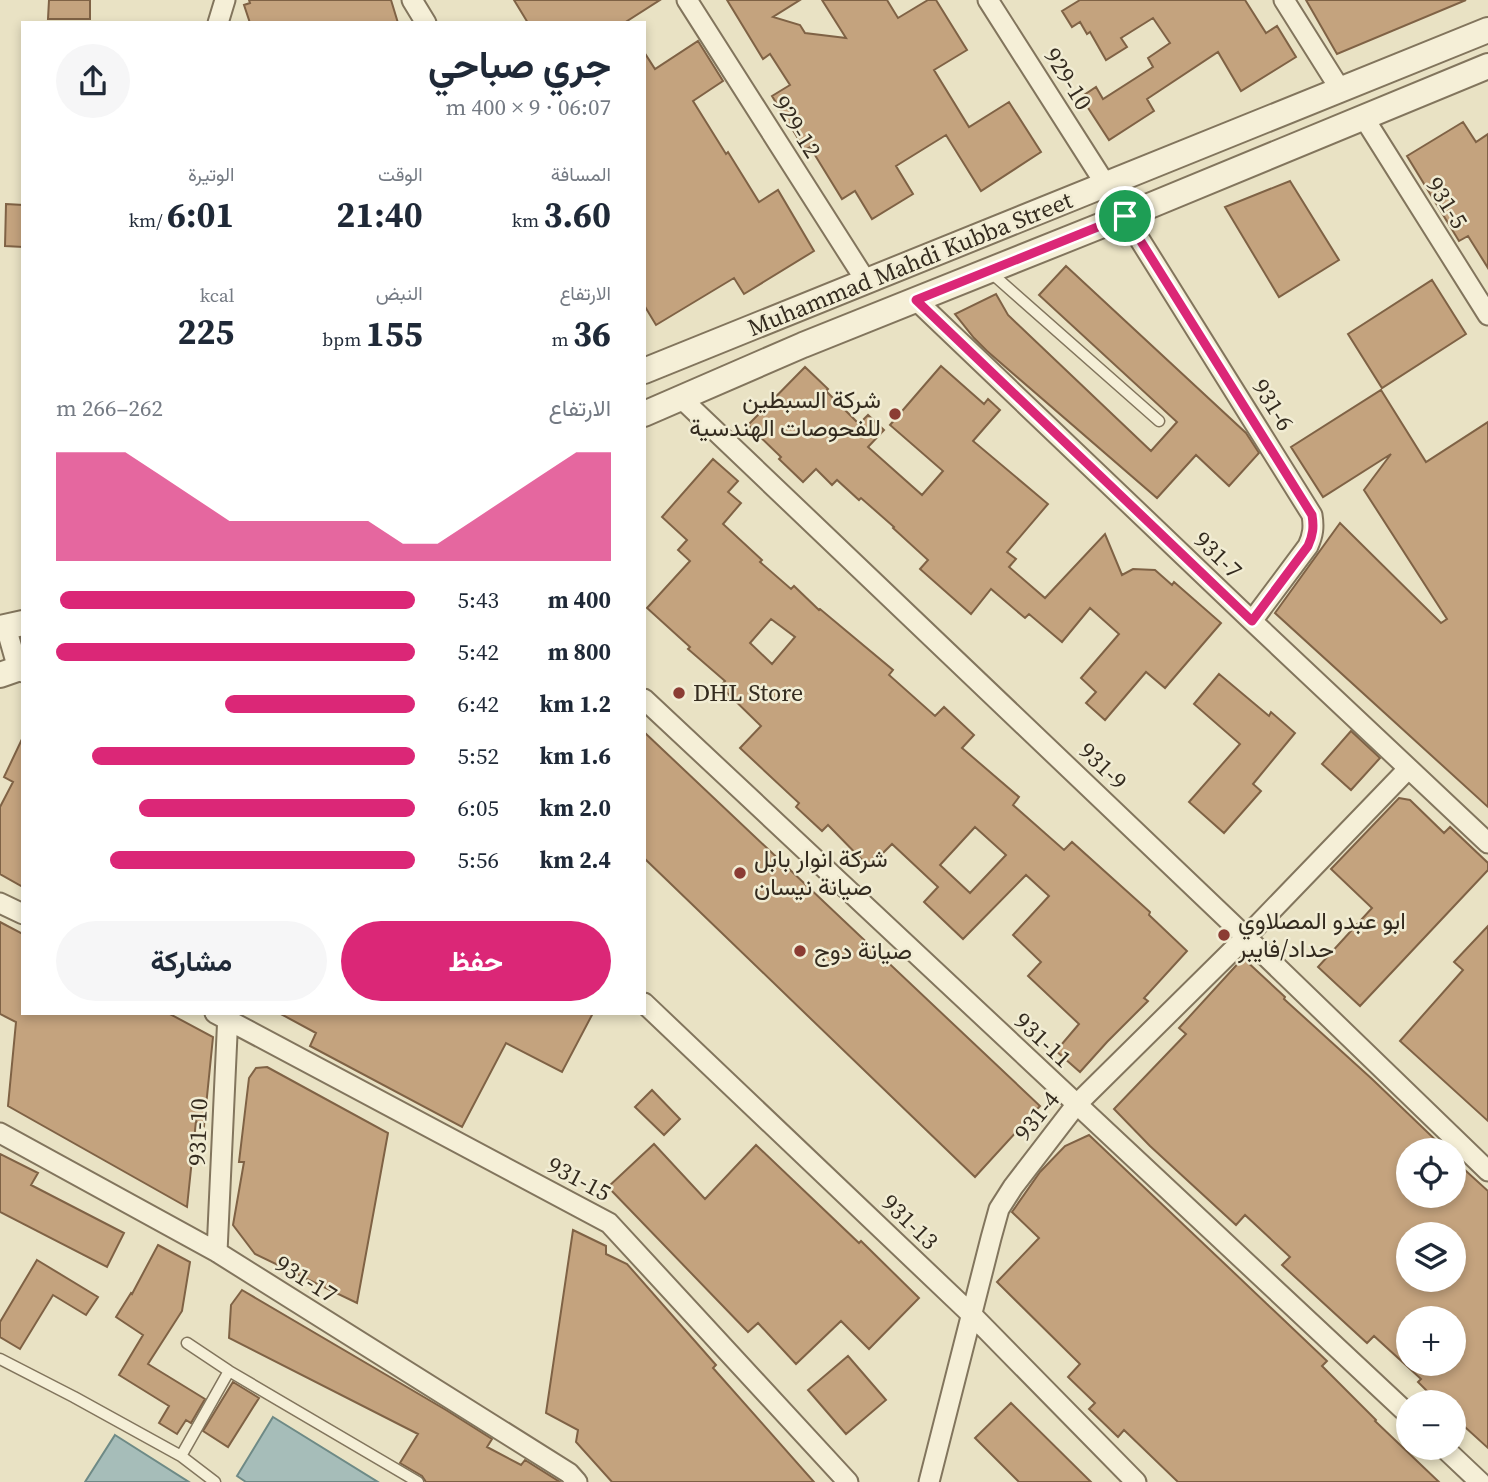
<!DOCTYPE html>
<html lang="ar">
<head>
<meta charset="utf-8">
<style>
	:root { --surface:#fff; --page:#f6f6f7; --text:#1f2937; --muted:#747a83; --accent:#db2777 }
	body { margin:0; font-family:"Source Serif 4",Vazirmatn,serif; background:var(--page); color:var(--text); direction:rtl; height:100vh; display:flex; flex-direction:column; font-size:26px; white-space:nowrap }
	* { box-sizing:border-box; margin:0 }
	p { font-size:23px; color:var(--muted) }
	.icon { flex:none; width:38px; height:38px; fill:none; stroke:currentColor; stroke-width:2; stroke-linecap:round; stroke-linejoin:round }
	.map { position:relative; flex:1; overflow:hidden; direction:ltr }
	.details { position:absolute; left:21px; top:21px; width:625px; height:994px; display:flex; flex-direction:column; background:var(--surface); border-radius:0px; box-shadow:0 4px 10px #0003; direction:rtl }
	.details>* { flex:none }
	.buttons { position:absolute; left:1396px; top:1138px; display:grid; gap:14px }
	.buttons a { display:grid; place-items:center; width:70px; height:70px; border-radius:50%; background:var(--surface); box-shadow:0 4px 10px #0003; font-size:35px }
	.pin { position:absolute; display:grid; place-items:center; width:60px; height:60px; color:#fff; margin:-30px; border:4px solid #fff; border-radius:50%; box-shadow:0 2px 7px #0007 }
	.round { display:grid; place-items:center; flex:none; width:74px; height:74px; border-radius:37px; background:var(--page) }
	.summary { display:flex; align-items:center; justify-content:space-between; height:119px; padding:0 35px }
	h1 { font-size:38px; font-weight:700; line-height:52px }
	.metrics { display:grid; grid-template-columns:repeat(3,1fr); gap:10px; height:119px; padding:7px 35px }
	.metrics div { display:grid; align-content:center }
	.metrics b { font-size:35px; font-weight:700 }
	.metrics small { font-size:19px; font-weight:400 }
	.metrics p { font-size:19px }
	.chart { height:196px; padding:14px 35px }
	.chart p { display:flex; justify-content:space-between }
	.chart svg { width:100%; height:126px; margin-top:7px; fill:var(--accent); opacity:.7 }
	.cta { display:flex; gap:14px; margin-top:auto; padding:14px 35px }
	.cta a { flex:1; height:80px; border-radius:42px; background:var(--accent); color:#fff; font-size:28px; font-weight:700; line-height:80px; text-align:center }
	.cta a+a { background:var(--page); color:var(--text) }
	ul { padding:0 35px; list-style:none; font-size:23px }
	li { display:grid; grid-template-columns:112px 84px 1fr; align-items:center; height:52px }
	li i { height:18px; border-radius:9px; background:var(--accent) }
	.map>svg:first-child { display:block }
</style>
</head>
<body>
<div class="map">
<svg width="1488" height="1482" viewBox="0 0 1488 1482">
	<rect width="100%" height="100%" fill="#e9e2c4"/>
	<path fill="#a6bdb9" stroke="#6e8a86" stroke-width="2" d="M273 1417 378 1482H246L237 1476Z
		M115 1435 189 1482H85Z"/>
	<path fill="#c4a37e" stroke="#7f6245" stroke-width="2" fill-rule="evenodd" d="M49 0H90V19H48Z
		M249 0H391L398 23H250L244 5 250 3Z
		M514 0H660L624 23H528Z
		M727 0H800L773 17 800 25 805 33 846 38 822 0H887L898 18 928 0H936L967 50 934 70 969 127 1009 102 1041 152 981 191 946 135 896 166 913 194 872 219 855 191 842 199 810 147 805 150 772 96 790 85 770 54 763 59Z
		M1080 0H1245L1266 33 1277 26 1296 57 1241 91 1218 52 1147 99 1154 111 1109 140 1081 97 1096 87 1103 99 1153 67 1148 58 1170 43 1153 18 1121 38 1127 47 1106 60 1090 32 1087 34 1080 22 1072 27 1062 11Z
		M1306 0H1466L1337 54Z
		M698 41 723 81 693 101 726 154 728 152 759 202 778 190 814 251 744 294 734 278 656 325 644 305V52L655 69Z
		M1463 122 1476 142 1488 134V268L1468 236 1459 241 1407 156Z
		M1290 181 1339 260 1279 297 1225 207Z
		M6 204 23 205V247L5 246Z
		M1066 266 1246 433 1259 453 1229 486 1196 455 1157 498 987 351 974 338 955 314 996 294 1008 315 1151 451 1177 422 1039 295Z
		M1432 280 1466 334 1382 388 1348 334Z
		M941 366 984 404 988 399 1000 410 973 441 1048 504 1007 552 1016 559 1009 567 1045 598 1105 534 1122 575 1133 569 1155 570 1172 585 1174 582 1221 623 1165 688 1146 672 1105 720 1086 703 1096 692 1081 678 1119 634 1090 608 1062 642 1029 614 1025 618 991 589 971 614 920 569 928 560 893 528 894 527 861 498 859 500 837 480 832 485 816 469 803 482 779 459 781 457 748 425 805 367 828 389 826 391 859 424 868 415 884 430 868 447 922 495 943 471 890 425Z
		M1381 390 1426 462 1488 422V807L1275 613 1340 523 1441 623 1447 619 1364 490 1391 454 1323 497 1291 447Z
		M713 459 738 481 728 492 741 503 723 524 762 560 760 562 791 589 794 586 819 610 820 609 893 670 889 675 935 716 944 707 974 735 962 748 1019 797 1013 805 1064 850 1072 842 1150 912 1149 915 1187 951 1144 998 1148 1001 1107 1042 1080 1072 1056 1051 1079 1024 1028 976 1041 962 1013 935 1049 896 1026 875 963 939 924 902 938 887 892 844 869 867 828 825 822 831 796 807 799 803 740 748 761 726 720 686 725 681 688 649 690 647 647 608 690 561 678 550 687 540 662 517ZM771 619 795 637 772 664 750 643ZM975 827 1006 855 970 893 940 865Z
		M1219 674 1269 716 1271 712 1295 733 1253 784 1261 791 1224 833 1189 802 1240 744 1194 704Z
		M1351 731 1380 758 1351 790 1322 764Z
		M644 732 1040 1106 975 1177 644 858Z
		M23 737V887L0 874V807L13 782 4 777Z
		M1399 798 1410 800 1444 833 1450 827 1488 863V870L1360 1006 1318 967 1372 908 1331 869Z
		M0 922 23 934V1013H168L213 1037 204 1126 196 1121 187 1207 8 1106 16 1022 0 1014Z
		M1488 926V1121L1400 1041 1463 970 1454 962Z
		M1243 958 1285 997 1284 999 1372 1079 1446 1150H1409V1195H1454V1160L1488 1191V1448L1454 1417V1402H1438L1418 1382 1421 1379 1374 1336 1367 1343 1282 1265 1290 1257 1245 1215 1236 1225 1150 1146 1114 1109 1186 1034 1179 1028ZM1409 1234H1454V1279H1409ZM1409 1318H1454V1363H1409Z
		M279 1013H593L562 1072 506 1043 462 1127 310 1046 316 1033Z
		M267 1067 388 1133 357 1303 255 1254 233 1225 244 1162H239L249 1078 256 1068Z
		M652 1090 680 1119 664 1135 635 1107Z
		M1089 1135 1327 1361 1322 1366 1376 1420 1375 1421 1439 1482H1178L1124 1430 1118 1437 1089 1409 1095 1403 1068 1377 1080 1364 997 1282 1039 1238 1012 1212 1040 1172 1065 1146Z
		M654 1144 705 1199 756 1145 859 1243 861 1241 919 1298 869 1349 841 1321 796 1364 758 1323 748 1332 608 1187Z
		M0 1154 38 1173 31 1185 124 1233 107 1267 0 1212Z
		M573 1230 606 1246V1254L627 1264 716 1365 713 1368 814 1482H612L576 1442 578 1430 546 1413Z
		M158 1245 190 1262 182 1311 148 1364 205 1399 191 1423 186 1420 177 1434 159 1423 169 1406 119 1375 143 1335 116 1317 131 1293 132 1294Z
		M37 1260 98 1297 86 1315 53 1295 20 1349 0 1337V1322Z
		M242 1290 446 1410 492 1439 487 1447 521 1465 525 1460 560 1482H426L422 1476 400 1463 418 1434 229 1338 231 1305Z
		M848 1356 886 1400 846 1434 808 1390Z
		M233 1382 259 1398 228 1447 203 1431Z
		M1011 1403 1091 1482H1019L975 1438Z"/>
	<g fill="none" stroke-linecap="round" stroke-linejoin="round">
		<g stroke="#82755d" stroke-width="13">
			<path id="service" d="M989 271 1159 421
				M187 1343 229 1371 418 1482
				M0 1359 74 1397 181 1456 215 1482
				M181 1456 229 1371"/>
		</g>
		<g stroke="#82755d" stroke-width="23">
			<path id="minor" d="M412 0 426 23
				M687 0 866 281
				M988 0 1106 185
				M1284 0 1340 89
				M218 23 225 0
				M1364 118 1488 315
				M1125 216 1312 515C1314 527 1313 535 1308 546L1252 621
				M916 300 1252 621 1488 843
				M682 399 1246 937 1488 1171
				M6 627 18 669 23 672
				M644 699 1409 1415
				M0 903 23 914
				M644 1003 972 1315 1136 1482
				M215 1013 609 1223 848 1482
				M0 1133 217 1252 569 1473 577 1482
				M217 1252 228 1013
				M1443 1447 1480 1482
				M929 1482 991 1238 999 1209 1013 1187 1076 1105 1246 937 1408 769"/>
		</g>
		<g stroke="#82755d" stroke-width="28">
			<path id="tertiary" d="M644 371 1488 30
				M644 414 803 345 1125 216 1488 66
				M0 628 23 623
				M0 675 23 667"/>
		</g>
		<use href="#service" stroke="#f5efd7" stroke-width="10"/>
		<use href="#minor" stroke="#f5efd7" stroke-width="19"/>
		<use href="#tertiary" stroke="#f5efd7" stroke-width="24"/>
	</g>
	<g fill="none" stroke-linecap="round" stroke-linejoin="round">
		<g stroke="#fff" stroke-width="14">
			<path id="route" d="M1125 216 1312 515C1314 527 1313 535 1308 546L1252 621 916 300Z"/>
		</g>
		<use href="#route" stroke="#db2777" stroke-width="9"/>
	</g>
	<g fill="#8b3c33" stroke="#f1ecd3" stroke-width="2.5">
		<circle cx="895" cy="414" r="7"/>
		<circle cx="679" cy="693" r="7"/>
		<circle cx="740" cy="873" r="7"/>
		<circle cx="1224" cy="935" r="7"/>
		<circle cx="800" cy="951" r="7"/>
	</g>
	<g text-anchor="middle" stroke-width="5" stroke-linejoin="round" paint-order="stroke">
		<g font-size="24" fill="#342b1f" stroke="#f1ecd3">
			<text transform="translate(1068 79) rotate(58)" y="8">929-10</text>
			<text transform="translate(797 127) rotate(58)" y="8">929-12</text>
			<text transform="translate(1447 203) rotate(58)" y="8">931-5</text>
			<text transform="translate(910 264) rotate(-22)" y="8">Muhammad Mahdi Kubba Street</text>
			<text transform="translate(1273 405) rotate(58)" y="8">931-6</text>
			<text transform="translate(1218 555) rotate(44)" y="8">931-7</text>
			<text transform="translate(1103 766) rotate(44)" y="8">931-9</text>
			<text transform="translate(1043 1040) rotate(43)" y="8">931-11</text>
			<text transform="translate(1037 1116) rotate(-51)" y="8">931-4</text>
			<text transform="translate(198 1132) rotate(-88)" y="8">931-10</text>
			<text transform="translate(579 1179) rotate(28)" y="8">931-15</text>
			<text transform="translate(910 1222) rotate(44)" y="8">931-13</text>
			<text transform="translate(306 1279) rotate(32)" y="8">931-17</text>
		</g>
		<g font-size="24" fill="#342b1f" stroke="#f1ecd3" text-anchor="start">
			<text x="881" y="408" text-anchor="end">شركة السبطين<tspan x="881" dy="28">للفحوصات الهندسية</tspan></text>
			<text x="693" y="701">DHL Store</text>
			<text x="754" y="867">شركة انوار بابل<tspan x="754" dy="28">صيانة نيسان</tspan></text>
			<text x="1238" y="929">ابو عبدو المصلاوي<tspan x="1238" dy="28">حداد/فايبر</tspan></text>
			<text x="814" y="959">صيانة دوج</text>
		</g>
	</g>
</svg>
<div class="buttons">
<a><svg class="icon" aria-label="locate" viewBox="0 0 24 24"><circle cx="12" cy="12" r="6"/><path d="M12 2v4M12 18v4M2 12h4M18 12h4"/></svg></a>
<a><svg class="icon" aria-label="layers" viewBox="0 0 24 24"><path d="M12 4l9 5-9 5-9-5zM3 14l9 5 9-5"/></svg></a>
<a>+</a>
<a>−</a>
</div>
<div class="pin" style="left:1125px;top:216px;background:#1e9e55"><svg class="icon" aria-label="arrive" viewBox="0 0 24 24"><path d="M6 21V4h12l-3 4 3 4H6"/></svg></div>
<section class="details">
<div class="summary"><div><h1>جري صباحي</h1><p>06:07 · 9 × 400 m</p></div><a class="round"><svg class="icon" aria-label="share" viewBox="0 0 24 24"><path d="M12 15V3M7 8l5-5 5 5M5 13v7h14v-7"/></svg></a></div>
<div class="metrics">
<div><p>المسافة</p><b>3.60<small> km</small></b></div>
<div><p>الوقت</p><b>21:40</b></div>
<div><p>الوتيرة</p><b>6:01<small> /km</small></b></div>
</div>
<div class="metrics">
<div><p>الارتفاع</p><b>36<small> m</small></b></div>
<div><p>النبض</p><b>155<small> bpm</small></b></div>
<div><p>kcal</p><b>225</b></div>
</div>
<div class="chart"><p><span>الارتفاع</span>262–266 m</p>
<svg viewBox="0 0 160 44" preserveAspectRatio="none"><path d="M0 44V6L10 6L20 6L30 14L40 22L50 30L60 30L70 30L80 30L90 30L100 38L110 38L120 30L130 22L140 14L150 6L160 6V44z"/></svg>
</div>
<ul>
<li><b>400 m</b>5:43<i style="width:99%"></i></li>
<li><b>800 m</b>5:42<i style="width:100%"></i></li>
<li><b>1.2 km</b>6:42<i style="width:53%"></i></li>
<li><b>1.6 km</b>5:52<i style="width:90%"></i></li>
<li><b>2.0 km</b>6:05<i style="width:77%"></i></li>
<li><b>2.4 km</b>5:56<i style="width:85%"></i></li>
</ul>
<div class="cta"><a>حفظ</a><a>مشاركة</a></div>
</section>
</div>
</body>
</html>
